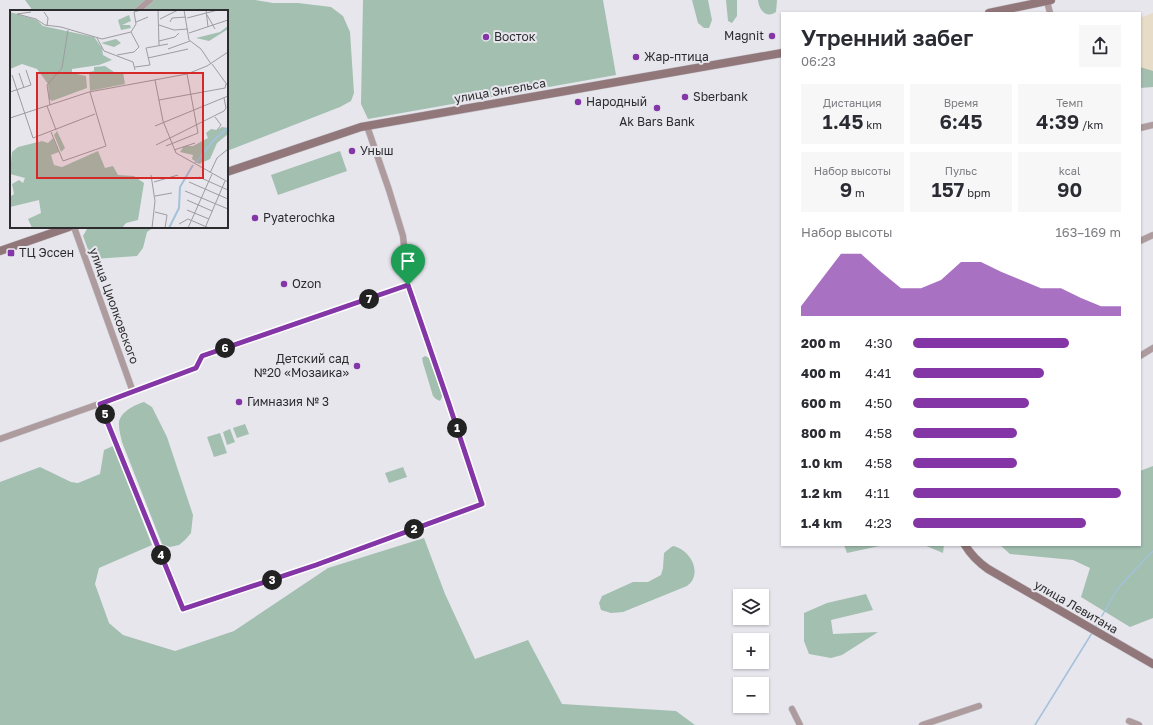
<!DOCTYPE html>
<html lang="ru">
<head>
<meta charset="utf-8">
<style>
	:root { --surface:#fff; --page:#f7f7f7; --text:#2b2b33; --muted:#7c7c81; --accent:#8436a7 }
	body { margin:0; font-family:"Golos Text",sans-serif; background:var(--page); color:var(--text); height:100vh; display:flex; flex-direction:column; font-size:15px; white-space:nowrap }
	* { box-sizing:border-box; margin:0 }
	p { font-size:13px; color:var(--muted) }
	.icon { flex:none; width:22px; height:22px; fill:none; stroke:currentColor; stroke-width:2; stroke-linecap:round; stroke-linejoin:round }
	.map { position:relative; flex:1; overflow:hidden }
	.panel { position:absolute; left:781px; top:12px; width:360px; height:534px; display:flex; flex-direction:column; background:var(--surface); border-radius:0px; box-shadow:0 1px 3px #0004 }
	.panel>* { flex:none }
	.buttons { position:absolute; left:733px; top:589px; display:grid; gap:8px }
	.buttons a { display:grid; place-items:center; width:36px; height:36px; border-radius:0px; background:var(--surface); box-shadow:0 1px 3px #0004; font-size:20px }
	.pin { position:absolute; display:grid; place-items:center; width:34px; height:34px; color:#fff; margin:-41px -17px; border-radius:50% 50% 50% 0; rotate:-45deg; box-shadow:0 0 4px #0007 }
	.pin .icon { rotate:45deg }
	.km { position:absolute; width:20px; height:20px; margin:-10px; border-radius:50%; background:#222; color:#fff; font-size:11px; line-height:20px; text-align:center }
	.round { display:grid; place-items:center; flex:none; width:42px; height:42px; border-radius:0px; background:var(--page) }
	.head { display:flex; align-items:center; justify-content:space-between; height:68px; padding:0 20px }
	h1 { font-size:22px; font-weight:600; line-height:30px }
	.stats { display:grid; grid-template-columns:repeat(3,1fr); gap:6px; height:68px; padding:4px 20px }
	.stats div { display:grid; align-content:center; border-radius:0px; background:var(--page); text-align:center }
	.stats b { font-size:20px; font-weight:600 }
	.stats small { font-size:11px; font-weight:400 }
	.stats p { font-size:11px }
	.chart { height:112px; padding:8px 20px }
	.chart p { display:flex; justify-content:space-between }
	.chart svg { width:100%; height:72px; margin-top:4px; fill:var(--accent); opacity:.7 }
	ul { padding:0 20px; list-style:none; font-size:13px }
	li { display:grid; grid-template-columns:64px 48px 1fr; align-items:center; height:30px }
	li i { height:10px; border-radius:5px; background:var(--accent) }
	.map>svg:first-child { display:block }
</style>
</head>
<body>
<div class="map">
<svg width="1153" height="725" viewBox="0 0 1153 725">
	<rect width="100%" height="100%" fill="#e7e6ed"/>
	<path fill="#e7dcc7" d="M1153 13V72L1140 75V18Z"/>
	<path fill="#a2bfb0" d="M25 0H255L273 3H298L331 7 343 16 350 32 354 93 351 101 340 107 227 151V11H33Z
		M363 0H603L616 75 368 119 361 104Z
		M692 0H708L712 20 709 28H704L698 23Z
		M726 0H737V16L732 23 728 21Z
		M758 0H777L776 12C766 19 759 10 758 0Z
		M1140 67 1153 71V87L1140 88Z
		M340 151 347 171 278 195 271 175Z
		M93 227H154L147 232 143 248 137 256 94 259 89 252 83 236 87 229Z
		M425 356 429 358 442 393V397L440 401 436 399 433 396 423 363 422 358Z
		M144 402 152 407 167 437 193 515 191 533 185 540 179 545 170 547 162 544 122 442C121 437 119 431 119 425 118 413 134 405 144 402Z
		M245 424 249 434 237 438 233 428Z
		M230 429 235 442 227 445 223 432Z
		M220 433 227 453 214 457 207 437Z
		M113 446 152 545 99 568 95 584 109 623 123 635 175 651 234 631 328 568 424 538 445 594 475 659 528 640 562 704 676 711 695 725H0V482L40 467 71 482 78 483 100 474 104 450Z
		M1153 466V618L1130 627 1081 597 1090 568 1073 560 1010 554 1000 545H1140V471Z
		M403 467 407 477 389 483 385 473Z
		M844 545H884L847 553Z
		M924 545H944L943 553Z
		M673 546C687 549 699 565 693 579 692 582 689 584 687 586L623 612 611 613 601 610 599 603 602 596 633 582H648L661 575 663 568 664 553 670 548Z
		M866 594 873 610 831 620 833 634 878 632 842 655 831 658 809 654 804 641V613L827 603Z"/>
	<g fill="none" stroke-linecap="round" stroke-linejoin="round">
		<path stroke="#a3c1da" stroke-width="1.5" d="M1095 628 1118 588 1153 551
			M1035 725 1092 633"/>
		<g stroke="#c2c1c7" stroke-width="7">
			<path id="minor" d="M1047 1 1050 13
				M137 11 150 0
				M1140 128 1153 125
				M74 227 133 392
				M1140 241 1153 235
				M1140 356 1153 348
				M100 404 183 609 317 565 482 504 448 401 408 285 403 236 389 190 367 126
				M0 439 133 392 196 368 202 356 408 285
				M792 709 800 725
				M1129 721 1139 725
				M922 725 979 706"/>
		</g>
		<g stroke="#c2c1c7" stroke-width="9">
			<path id="secondary" d="M989 13 1051 0
				M227 172 361 127 782 53
				M0 251 69 227
				M965 545C971 555 978 562 988 569L1153 664"/>
		</g>
		<use href="#minor" stroke="#ae9b9e" stroke-width="6"/>
		<use href="#secondary" stroke="#91777a" stroke-width="8"/>
	</g>
	<g fill="none" stroke-linecap="round" stroke-linejoin="round">
		<g stroke="#fff" stroke-width="8">
			<path id="route" d="M408 285 448 401 482 504 316 565 183 609 100 404 196 368 202 356Z"/>
		</g>
		<use href="#route" stroke="#8436a7" stroke-width="5"/>
	</g>
	<g fill="#8436a7" stroke="#e7e6ed" stroke-width="1.5">
		<circle cx="772" cy="36" r="4"/>
		<circle cx="486" cy="37" r="4"/>
		<circle cx="636" cy="57" r="4"/>
		<circle cx="685" cy="97" r="4"/>
		<circle cx="578" cy="102" r="4"/>
		<circle cx="657" cy="108" r="4"/>
		<circle cx="352" cy="151" r="4"/>
		<circle cx="255" cy="218" r="4"/>
		<rect x="7" y="249" width="8" height="8" rx="2"/>
		<circle cx="284" cy="284" r="4"/>
		<circle cx="357" cy="366" r="4"/>
		<circle cx="239" cy="402" r="4"/>
	</g>
	<g text-anchor="middle" stroke-width="4" stroke-linejoin="round" paint-order="stroke">
		<g font-size="12" fill="#2c2c2e" stroke="#e7e6ed" text-anchor="start">
			<text x="764" y="40" text-anchor="end">Magnit</text>
			<text x="494" y="41">Восток</text>
			<text x="644" y="61">Жар-птица</text>
			<text x="693" y="101">Sberbank</text>
			<text x="586" y="106">Народный</text>
			<text x="657" y="126" text-anchor="middle">Ak Bars Bank</text>
			<text x="360" y="155">Уныш</text>
			<text x="263" y="222">Pyaterochka</text>
			<text x="19" y="257">ТЦ Эссен</text>
			<text x="292" y="288">Ozon</text>
			<text x="349" y="363" text-anchor="end">Детский сад<tspan x="349" dy="14">№20 «Мозаика»</tspan></text>
			<text x="247" y="406">Гимназия № 3</text>
		</g>
		<g font-size="12" fill="#2c2c2e" stroke="#e7e6ed">
			<text transform="translate(500 91) rotate(-10)" y="4">улица Энгельса</text>
			<text transform="translate(114 306) rotate(70)" y="4">улица Циолковского</text>
			<text transform="translate(1076 607) rotate(30)" y="4">улица Левитана</text>
		</g>
	</g>
	<g transform="translate(10 10)">
		<rect width="218" height="218" fill="#e7e6ed"/>
		<path d="M0 2 27 10 33 16 84 27 92 38 93 45 102 50 89 55 62 59V63L76 66 77 78 42 91 39 89 38 74 27 59 12 54 0 59ZM119 5 121 11 112 15H120L121 18 111 20 108 10ZM218 16V19L199 31 186 28 210 22ZM106 29 111 33 104 37 91 33ZM95 56 104 62H113L115 74 80 81 79 62 84 61V57ZM212 117 218 118V124L207 133 200 149 189 154 182 149 183 145 170 142 174 136H183L198 128 196 123 201 119 207 120ZM47 121 55 138 51 142 44 125ZM43 128 49 142 41 145 44 155 52 157 88 141 95 158 103 156 108 165 124 166 134 173 128 210 116 213 112 218H22L18 209 31 203 29 190 0 197V187L4 184 2 174 9 170 13 173 15 168 0 164 2 142 8 137 32 131 38 133Z" fill="#a2bfb0"/>
		<path fill="none" stroke="#a3c1da" stroke-width="2" d="M185 153 204 130 218 118M159 218 169 198 170 177 183 155"/>
		<path fill="none" stroke="#9c9ca1" stroke-width="1" d="M148 0 149 35M174 0 179 30 191 39 201 54M196 0 198 17M34 2 38 8 37 16M7 4 26 9 35 15 51 17 92 29 121 22 126 14 124 2 131 0M7 4 21 2M197 5 205 19M177 8 208 0M150 9 168 0M126 12 138 7M160 12 162 8 176 7M149 15 164 20 178 19M179 23 218 10M87 28 94 41 123 52 125 60M149 31 165 27 169 23M158 39 180 31M107 45 124 42 129 37 121 22M138 48 178 39M202 54 218 76M125 57 140 55 136 38 158 34M9 63 14 78M2 65 23 128 85 104M145 70 153 111 166 143 218 172M0 82 21 75 16 60M149 90 215 78 216 74M40 95 37 75 52 58 58 20M37 96 46 120M205 107 211 115 207 120M0 108 79 82 177 64 197 56 218 42M145 116 218 86M41 122 53 151 96 136 80 82M146 135 214 101 216 98 214 88M156 136 188 123 177 64M164 140 185 133M200 163 207 148 218 139M141 165 145 191 142 218M189 167 218 180M144 172 168 165M179 172 218 189M175 181 218 199M145 186 162 183M177 190 202 201M177 200 199 209M145 202 157 205 155 218M169 214 178 209 199 218M178 218 202 164M195 218 215 171"/>
		<path fill="#d62828" fill-opacity="0.15" stroke="#d62828" stroke-width="2" d="M27 63H193V168H27Z"/>
		<rect width="218" height="218" fill="none" stroke="#2c2c2e" stroke-width="2"/>
	</g>
</svg>
<div class="buttons">
<a><svg class="icon" aria-label="layers" viewBox="0 0 24 24"><path d="M12 4l9 5-9 5-9-5zM3 14l9 5 9-5"/></svg></a>
<a>+</a>
<a>−</a>
</div>
<div class="pin" style="left:408px;top:285px;background:#1e9e55"><svg class="icon" aria-label="arrive" viewBox="0 0 24 24"><path d="M6 21V4h12l-3 4 3 4H6"/></svg></div>
<b class="km" style="left:457px;top:428px">1</b>
<b class="km" style="left:414px;top:529px">2</b>
<b class="km" style="left:272px;top:580px">3</b>
<b class="km" style="left:161px;top:555px">4</b>
<b class="km" style="left:105px;top:414px">5</b>
<b class="km" style="left:225px;top:348px">6</b>
<b class="km" style="left:369px;top:299px">7</b>
<section class="panel">
<div class="head"><div><h1>Утренний забег</h1><p>06:23</p></div><a class="round"><svg class="icon" aria-label="share" viewBox="0 0 24 24"><path d="M12 15V3M7 8l5-5 5 5M5 13v7h14v-7"/></svg></a></div>
<div class="stats">
<div><p>Дистанция</p><b>1.45<small> km</small></b></div>
<div><p>Время</p><b>6:45</b></div>
<div><p>Темп</p><b>4:39<small> /km</small></b></div>
</div>
<div class="stats">
<div><p>Набор высоты</p><b>9<small> m</small></b></div>
<div><p>Пульс</p><b>157<small> bpm</small></b></div>
<div><p>kcal</p><b>90</b></div>
</div>
<div class="chart"><p><span>Набор высоты</span>163–169 m</p>
<svg viewBox="0 0 160 44" preserveAspectRatio="none"><path d="M0 44V38L10 22L20 6L30 6L40 17L50 27L60 27L70 22L80 11L90 11L100 17L110 22L120 27L130 27L140 33L150 38L160 38V44z"/></svg>
</div>
<ul>
<li><b>200 m</b>4:30<i style="width:75%"></i></li>
<li><b>400 m</b>4:41<i style="width:63%"></i></li>
<li><b>600 m</b>4:50<i style="width:56%"></i></li>
<li><b>800 m</b>4:58<i style="width:50%"></i></li>
<li><b>1.0 km</b>4:58<i style="width:50%"></i></li>
<li><b>1.2 km</b>4:11<i style="width:100%"></i></li>
<li><b>1.4 km</b>4:23<i style="width:83%"></i></li>
</ul>
</section>
</div>
</body>
</html>
